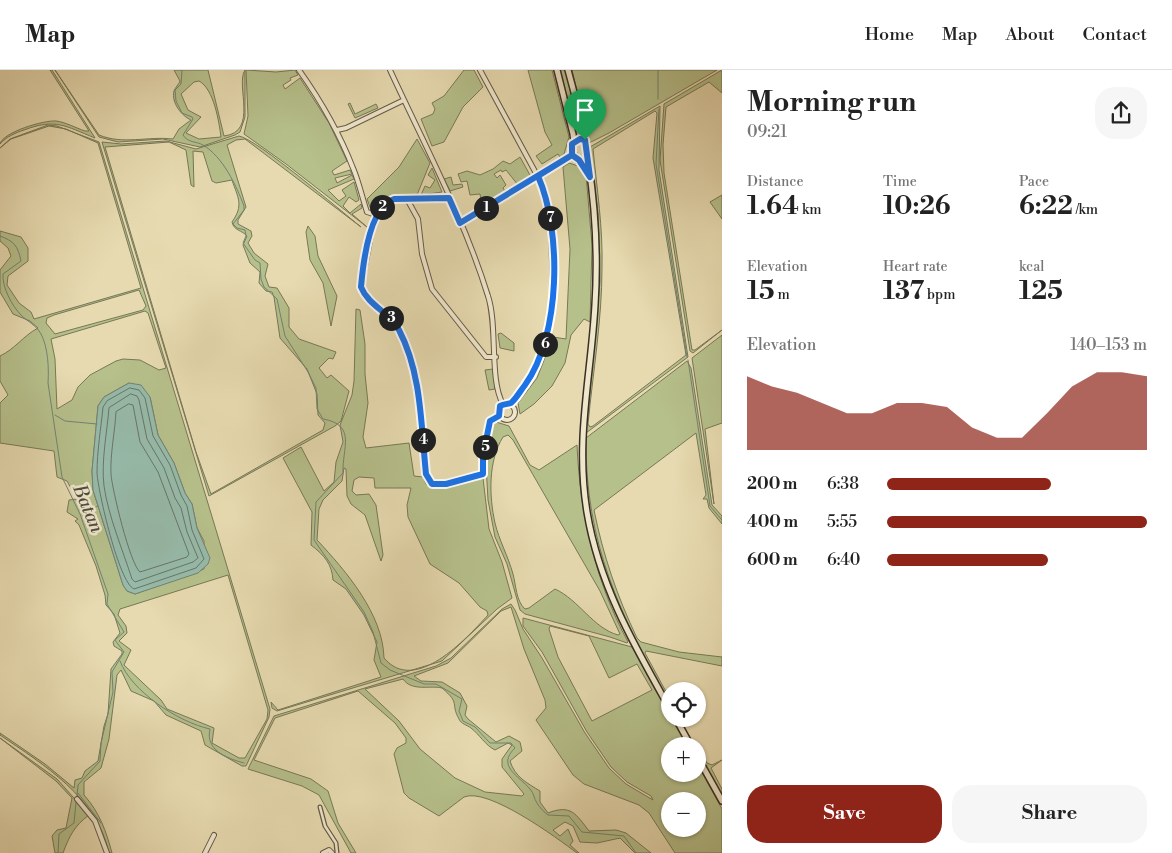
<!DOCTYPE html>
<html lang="en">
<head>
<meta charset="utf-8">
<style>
	:root { --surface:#fff; --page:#f6f6f6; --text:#222; --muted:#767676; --line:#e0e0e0; --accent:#8f2418 }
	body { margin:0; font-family:"Libre Bodoni",serif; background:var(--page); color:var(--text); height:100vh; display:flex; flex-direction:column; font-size:19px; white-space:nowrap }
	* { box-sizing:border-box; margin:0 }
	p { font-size:16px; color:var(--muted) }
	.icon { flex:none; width:28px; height:28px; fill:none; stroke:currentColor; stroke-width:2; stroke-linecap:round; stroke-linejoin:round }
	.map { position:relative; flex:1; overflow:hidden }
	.side { display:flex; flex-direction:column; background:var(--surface); width:450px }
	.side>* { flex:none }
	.tools { position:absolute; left:661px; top:612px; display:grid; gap:10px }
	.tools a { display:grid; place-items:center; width:45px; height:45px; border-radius:50%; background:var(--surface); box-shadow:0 1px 4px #0004; font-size:25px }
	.pin { position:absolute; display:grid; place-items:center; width:42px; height:42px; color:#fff; margin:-51px -21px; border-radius:50% 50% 50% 0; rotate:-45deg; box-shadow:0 0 5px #0007 }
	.pin .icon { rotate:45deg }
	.km { position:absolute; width:25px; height:25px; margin:-12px; border-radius:50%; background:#222; color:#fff; font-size:14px; line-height:25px; text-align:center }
	.round { display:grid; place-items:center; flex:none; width:52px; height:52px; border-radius:20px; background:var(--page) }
	.overview { display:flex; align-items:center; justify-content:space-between; height:85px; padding:0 25px }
	h1 { font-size:28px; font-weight:800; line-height:38px }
	.stats { display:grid; grid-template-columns:repeat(3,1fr); gap:8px; height:85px; padding:5px 25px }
	.stats div { display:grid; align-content:center }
	.stats b { font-size:25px; font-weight:800 }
	.stats small { font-size:14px; font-weight:400 }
	.stats p { font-size:14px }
	.chart { height:140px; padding:10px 25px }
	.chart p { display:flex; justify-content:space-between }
	.chart svg { width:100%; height:90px; margin-top:5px; fill:var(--accent); opacity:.7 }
	.cta { display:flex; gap:10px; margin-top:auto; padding:10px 25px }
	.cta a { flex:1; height:58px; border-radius:20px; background:var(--accent); color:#fff; font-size:20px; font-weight:800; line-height:58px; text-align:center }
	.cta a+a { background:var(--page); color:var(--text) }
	ul { padding:0 25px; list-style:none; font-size:16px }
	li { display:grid; grid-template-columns:80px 60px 1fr; align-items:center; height:38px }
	li i { height:12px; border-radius:6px; background:var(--accent) }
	header { display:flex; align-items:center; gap:30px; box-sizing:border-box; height:70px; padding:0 25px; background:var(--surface); border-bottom:1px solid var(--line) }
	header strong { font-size:24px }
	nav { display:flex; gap:28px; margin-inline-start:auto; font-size:18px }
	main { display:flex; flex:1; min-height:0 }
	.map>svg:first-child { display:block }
</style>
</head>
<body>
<header>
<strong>Map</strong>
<nav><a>Home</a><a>Map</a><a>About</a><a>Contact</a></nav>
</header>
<main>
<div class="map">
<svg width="722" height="783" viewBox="0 0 722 783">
	<rect width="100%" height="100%" fill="#e7dab0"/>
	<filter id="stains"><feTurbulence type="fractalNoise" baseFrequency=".004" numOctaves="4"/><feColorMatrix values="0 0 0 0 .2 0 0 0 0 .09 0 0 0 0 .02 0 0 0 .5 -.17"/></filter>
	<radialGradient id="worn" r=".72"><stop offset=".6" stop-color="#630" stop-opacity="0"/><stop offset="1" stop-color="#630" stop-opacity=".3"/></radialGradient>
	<path fill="#b6c08b" stroke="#787858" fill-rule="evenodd" d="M50 0H52L95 68C65 56 56 48 24 60 15 63 6 67 0 74 3 62 44 50 56 51 65 52 76 58 85 61H89Z
		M55 0 99 65C123 75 148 66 173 69L179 59 191 50C182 46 171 33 174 21 175 18 179 14 180 11L174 0H208L224 66C259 62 235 15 245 0V47L240 62 235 65 200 77 163 69 118 72 99 67ZM199 11C214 19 219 52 221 67L199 69 186 63 201 47 188 40 181 24 194 12Z
		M246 0 276 2 295 0 298 5 290 8 291 10 283 15 285 19 300 8 329 53 347 91 332 101 334 105 350 100 352 104 335 108 337 113 352 105 354 109 328 120 339 131 346 126 342 120 354 112 359 130 356 132 349 127 343 136 350 143 361 134 362 138 352 144 367 157 286 94 244 64 248 46Z
		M464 0H474L483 17 463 37 444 72 432 76 421 49 433 44 435 39 432 33 444 26Z
		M528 0H552L569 67 564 84 560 87 558 84 542 94 536 86 552 75 545 62Z
		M560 0H565L582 66H576Z
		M572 0H717L609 63 589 73Z
		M722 0V23L709 12 666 37 663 75 664 103 692 280H695L722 260 693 283 690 281 660 90 664 34Z
		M350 33 355 44 376 34 378 38 355 48 348 34Z
		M660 36 659 100 688 287 586 363 600 211 598 144 590 77ZM655 41 657 43 653 88 686 285 593 356 590 357 588 354C593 302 602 250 602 198 603 158 597 119 593 79Z
		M48 55 57 56 99 72 270 639 269 647 246 696H242L205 675 201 661 166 645 154 631 131 621 121 600 117 605 109 669 101 698 84 712V725C100 743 106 761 112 783H109C97 727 44 695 0 665V663L45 694 74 718 75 710 82 708 85 701 98 691 104 656 108 644 111 599 122 584V581L114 576 113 572 120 563 114 544 106 535 105 525 96 496 79 455 75 451 78 449 67 442 69 430 77 429 67 411 57 407 54 381 0 373V333L8 325 0 311V286C15 279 23 266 38 258L30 251 13 244 0 222V200L11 186 8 178 0 171V161L21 167 28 178V191L8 206 7 215 19 233 31 242 34 249 141 218 98 73 66 59 49 56 11 69 0 78 10 69ZM139 220 146 236 143 240 55 264 46 253 47 248 54 245ZM145 241 148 243 166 298 159 300 140 290 123 289 116 291 90 305 78 317 72 330 57 339 55 289 51 269ZM129 313 150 327 158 365 174 393 185 423 192 434 197 458 204 471V499L135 524 127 521 123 515 93 420 92 401 98 336 104 327ZM228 505 268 640 267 649 245 688H239L212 673 214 658 167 639 161 630 124 595 131 580 119 571 127 563 126 556 118 545 120 539Z
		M239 66C257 69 341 141 361 157L245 69 236 70 227 75 246 137 238 150V154L251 161 252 166 248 173 254 183 268 194 265 206 269 217 277 218 289 238V257L299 269 336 282 333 289 329 288 319 298 327 308 331 305 349 321 341 351 335 356 209 426 102 72 121 74 166 71 196 79ZM169 72 186 80 191 115 194 117 193 81 203 82 212 111 216 113 232 110C238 128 244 135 232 152 234 161 242 160 247 166L243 175 250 193 260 202 259 213 266 221 272 222 274 227 280 268 307 299 317 324 318 345 325 353 323 360 211 424 196 382 105 77Z
		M417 69 430 93 417 125 390 127 376 140H371L367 129 399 97Z
		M520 87 531 107 518 115 506 100 502 102 501 100 494 104 497 108 500 105 506 115 503 118 506 123 480 139 477 131 481 130 480 124 470 125 467 111 461 112 458 104 467 101 480 105 493 99 503 91 510 94Z
		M569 93 581 97 586 105 592 175 590 252 584 249 571 265 565 293 552 316 534 334 520 344 518 333 537 308 553 267 566 269 570 179 563 97Z
		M432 98 442 122 421 125 425 116 430 118 435 110 428 105Z
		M451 107 453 115 462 114 463 117 450 121 444 109Z
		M722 125V149L710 132Z
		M308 156 315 166 318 186 337 226 331 256 323 213 310 190 306 162Z
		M356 239 360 240 365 274V304L368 333 363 367 366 378 409 373 414 406 423 407 426 414 432 418 483 408 489 459 502 492 512 528 497 539 442 591 277 641 272 638 271 632 278 640 381 607 374 590 377 572 364 545 346 519 333 510C332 494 324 485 311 475L312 442 283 388 301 377 324 421 334 412 336 392 343 372 340 355 352 325 354 311ZM344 398 346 399 347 426 351 434 365 445 381 491 383 485 376 435 369 424 356 425 352 421 354 410 359 407 374 408 375 418H411L407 435 408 447 430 494 459 513 480 537 487 541 488 545C466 569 415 625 384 588 383 544 346 501 317 470L319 439 323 430 342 411Z
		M501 263 514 273V281L500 278 498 264Z
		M722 265V353L705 359 714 434 692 288Z
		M687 291 691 298 712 435 722 446V454L709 438 707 429H703L706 425 696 363 594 440C603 485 617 526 637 568L641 572 679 582 722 587V596L646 581 645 583 670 629V634C620 544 585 474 586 368Z
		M493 299 495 319 489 320 485 300Z
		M496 352 509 356 530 395 539 400 577 375C580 444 595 511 628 572L627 573 610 567 525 544 520 540 507 494 495 467 488 430 486 394 492 356ZM508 365 513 370 600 521 620 564 618 565C593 558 579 530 555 519L529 538 525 539C516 531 516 515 513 504 508 486 499 470 495 453 489 426 488 391 503 367Z
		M511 534 515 540 523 559 542 588 585 663 609 698 626 714 653 730 651 726 627 712 611 697 587 662 542 582 523 556V548L632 577 670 645V649H672L687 675 670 676V704H698V695L722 739V783H675L649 743 639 735 584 714 573 705 536 650 546 638 545 630 524 579 511 537 501 541 448 593 414 606 421 611 442 612 460 623 467 636 465 645 468 649 496 672 509 666 520 672 522 681 510 691C515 707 527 713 540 721V732L548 743C571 734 576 744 589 761L616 760 626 763 651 783H635L620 768 597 773 580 772 573 756 565 752 553 760 560 766 568 759 573 771 570 775 579 783H577C557 768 488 717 464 727L439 746 409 728 404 723 394 684 397 678 406 673V668L395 653 358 621 275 648 254 690 311 709 328 721 338 753 356 783H351L319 725 302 716 248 699 274 646 436 596 451 588 502 539ZM550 556 589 566 609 608 637 594 652 620 592 651 558 587 549 559ZM403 609C412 622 430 615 442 618 461 634 450 633 459 649 461 654 467 655 471 658 480 665 485 675 495 680L508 673 512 675 502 689V697L524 724 522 726 485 722 455 708 420 679 399 651 365 619ZM698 731V759H670V731Z
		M0 668 57 709 89 745C74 756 69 767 63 783H55L52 766 57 760 66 758 72 728 56 711Z
		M698 677 707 693 712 695 722 690 711 698 722 719V726L698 683Z"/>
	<path fill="#97bbab" stroke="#728375" d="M129 313 141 315 150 327 158 365 174 393 185 423 192 434 197 458 210 488 208 494 198 503 135 524 127 521 123 515 93 420 92 401 98 336 104 327Z"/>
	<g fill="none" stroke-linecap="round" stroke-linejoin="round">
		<path stroke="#697568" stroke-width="1" d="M130 318 139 320 145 328 153 366 170 395 181 425 187 436 192 460 204 489 196 498 134 519C119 513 98 421 97 403 97 381 101 358 103 337L107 331Z
			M131 324 137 326 139 330 147 369 164 398 175 428 181 438 187 462 198 488 193 492 135 512 132 509C123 481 108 445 104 416 101 391 107 363 109 338Z
			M129 334 133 335 140 372 158 402 189 484 187 487 140 502C130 494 112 419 111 404 110 384 115 362 116 342Z"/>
		<path stroke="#728375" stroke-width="1" d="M182 0 181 14 175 20 176 31 182 43 192 47 193 49 183 65C188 73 196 71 203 75 223 87 236 115 244 136V140L233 154 237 158 245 160 246 166 243 173 255 190 260 193 261 209 264 217 277 229 285 266 308 302 316 318 317 339 323 349C357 355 342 378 343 403L316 432 314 470 364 542 373 562 381 593 390 600 424 614H436L462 629 459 641 463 651 475 657 490 673H511L515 678C496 696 519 706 530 719 534 723 534 729 537 733 540 738 544 742 548 745L569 746 582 762 624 766 636 783
			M658 29V0
			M659 39 656 94 687 287
			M0 166C14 171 18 176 21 191L3 204C2 217 12 236 21 245 28 252 36 255 41 264 48 277 49 298 48 313L62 407 80 444 108 524 107 534 124 562 115 570 124 582 112 602 113 622 101 673 100 691 78 715 77 726
			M688 290 710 436 722 450
			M55 345 65 351 97 354
			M81 444 98 436
			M120 591C131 621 178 652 210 659 205 680 226 688 244 693
			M78 723 101 753
			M58 783 59 764 74 753 76 732"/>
		<g stroke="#665a48" stroke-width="5">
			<path id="pedestrian" d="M320 737 325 756 336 773 337 783"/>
		</g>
		<g stroke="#665a48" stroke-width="6">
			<path id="minor" d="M299 0C321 31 339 62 353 98 359 112 362 127 367 142L376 145
				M390 0C424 74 464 148 488 226 498 256 489 310 503 334
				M480 0 538 107 548 135 551 158 553 225 548 265 536 297 510 334
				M337 60 346 58 404 30
				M449 128 394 129 383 136 373 155 362 212 363 223 390 248 403 270 416 309 426 405C427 409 428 412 432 414 439 418 476 408 483 404 487 384 479 358 499 346
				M407 129 418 149 422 184 432 219 486 287H496
				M460 153 572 85
				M499 342a8 8 0 1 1 16 0a8 8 0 1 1-16 0Z
				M77 729 95 751 107 783
				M205 783 214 765
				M323 783 329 780 332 783"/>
		</g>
		<g stroke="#3b2f25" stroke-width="8">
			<path id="secondary" d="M557 0 573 64 574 72 571 81 589 104
				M568 0C590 77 600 155 595 235 591 306 575 370 587 442 599 515 634 575 670 639
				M676 649 691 676
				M698 688 722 731"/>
		</g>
		<use href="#pedestrian" stroke="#efe7cc" stroke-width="2.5"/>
		<use href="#minor" stroke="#efe7cc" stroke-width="4"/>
		<use href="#secondary" stroke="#efe7cc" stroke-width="5"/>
	</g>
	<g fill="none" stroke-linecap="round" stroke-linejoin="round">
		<g stroke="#fff" stroke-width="10">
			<path id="route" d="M585 70 580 69 572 74V85L460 153 449 128 394 129C369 137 363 194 361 217 368 235 390 243 399 260 422 304 421 357 426 404L432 414H446L483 404V385L490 351 499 346 500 336C504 334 508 334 511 333 516 329 521 320 525 315 561 265 562 161 538 106L572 85 579 90 590 107 585 70"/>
		</g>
		<use href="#route" stroke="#1a73e8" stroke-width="6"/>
	</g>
	<g text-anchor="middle" stroke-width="5" stroke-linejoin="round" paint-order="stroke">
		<g font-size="19" font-style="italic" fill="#4d4b40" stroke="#efe7cc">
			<text transform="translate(89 438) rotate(67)" y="7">Batan</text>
		</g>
	</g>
	<rect width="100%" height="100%" filter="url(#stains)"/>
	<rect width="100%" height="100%" fill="url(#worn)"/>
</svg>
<div class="tools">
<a><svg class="icon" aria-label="locate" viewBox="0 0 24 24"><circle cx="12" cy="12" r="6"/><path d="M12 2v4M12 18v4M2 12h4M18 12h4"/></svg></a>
<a>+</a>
<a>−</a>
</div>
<div class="pin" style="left:585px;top:70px;background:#1e9e55"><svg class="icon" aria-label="arrive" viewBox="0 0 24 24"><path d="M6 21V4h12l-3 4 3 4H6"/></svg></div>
<b class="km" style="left:486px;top:138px">1</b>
<b class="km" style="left:382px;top:137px">2</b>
<b class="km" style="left:391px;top:248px">3</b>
<b class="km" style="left:423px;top:370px">4</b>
<b class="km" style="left:485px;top:377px">5</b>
<b class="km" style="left:545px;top:274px">6</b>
<b class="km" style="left:550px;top:148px">7</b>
</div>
<section class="side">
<div class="overview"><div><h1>Morning run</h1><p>09:21</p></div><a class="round"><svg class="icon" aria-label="share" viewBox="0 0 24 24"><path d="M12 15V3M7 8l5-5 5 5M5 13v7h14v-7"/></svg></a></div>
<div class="stats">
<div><p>Distance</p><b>1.64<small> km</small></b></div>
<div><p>Time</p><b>10:26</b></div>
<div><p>Pace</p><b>6:22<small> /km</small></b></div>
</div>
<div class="stats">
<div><p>Elevation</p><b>15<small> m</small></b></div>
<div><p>Heart rate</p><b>137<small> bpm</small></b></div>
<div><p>kcal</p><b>125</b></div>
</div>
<div class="chart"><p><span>Elevation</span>140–153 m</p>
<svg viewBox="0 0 160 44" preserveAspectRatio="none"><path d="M0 44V8L10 13L20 16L30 21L40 26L50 26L60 21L70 21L80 23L90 33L100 38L110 38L120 26L130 13L140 6L150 6L160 8V44z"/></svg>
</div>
<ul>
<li><b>200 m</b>6:38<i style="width:63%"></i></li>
<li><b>400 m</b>5:55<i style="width:100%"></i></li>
<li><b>600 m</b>6:40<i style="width:62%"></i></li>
</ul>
<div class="cta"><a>Save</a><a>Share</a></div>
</section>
</main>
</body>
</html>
